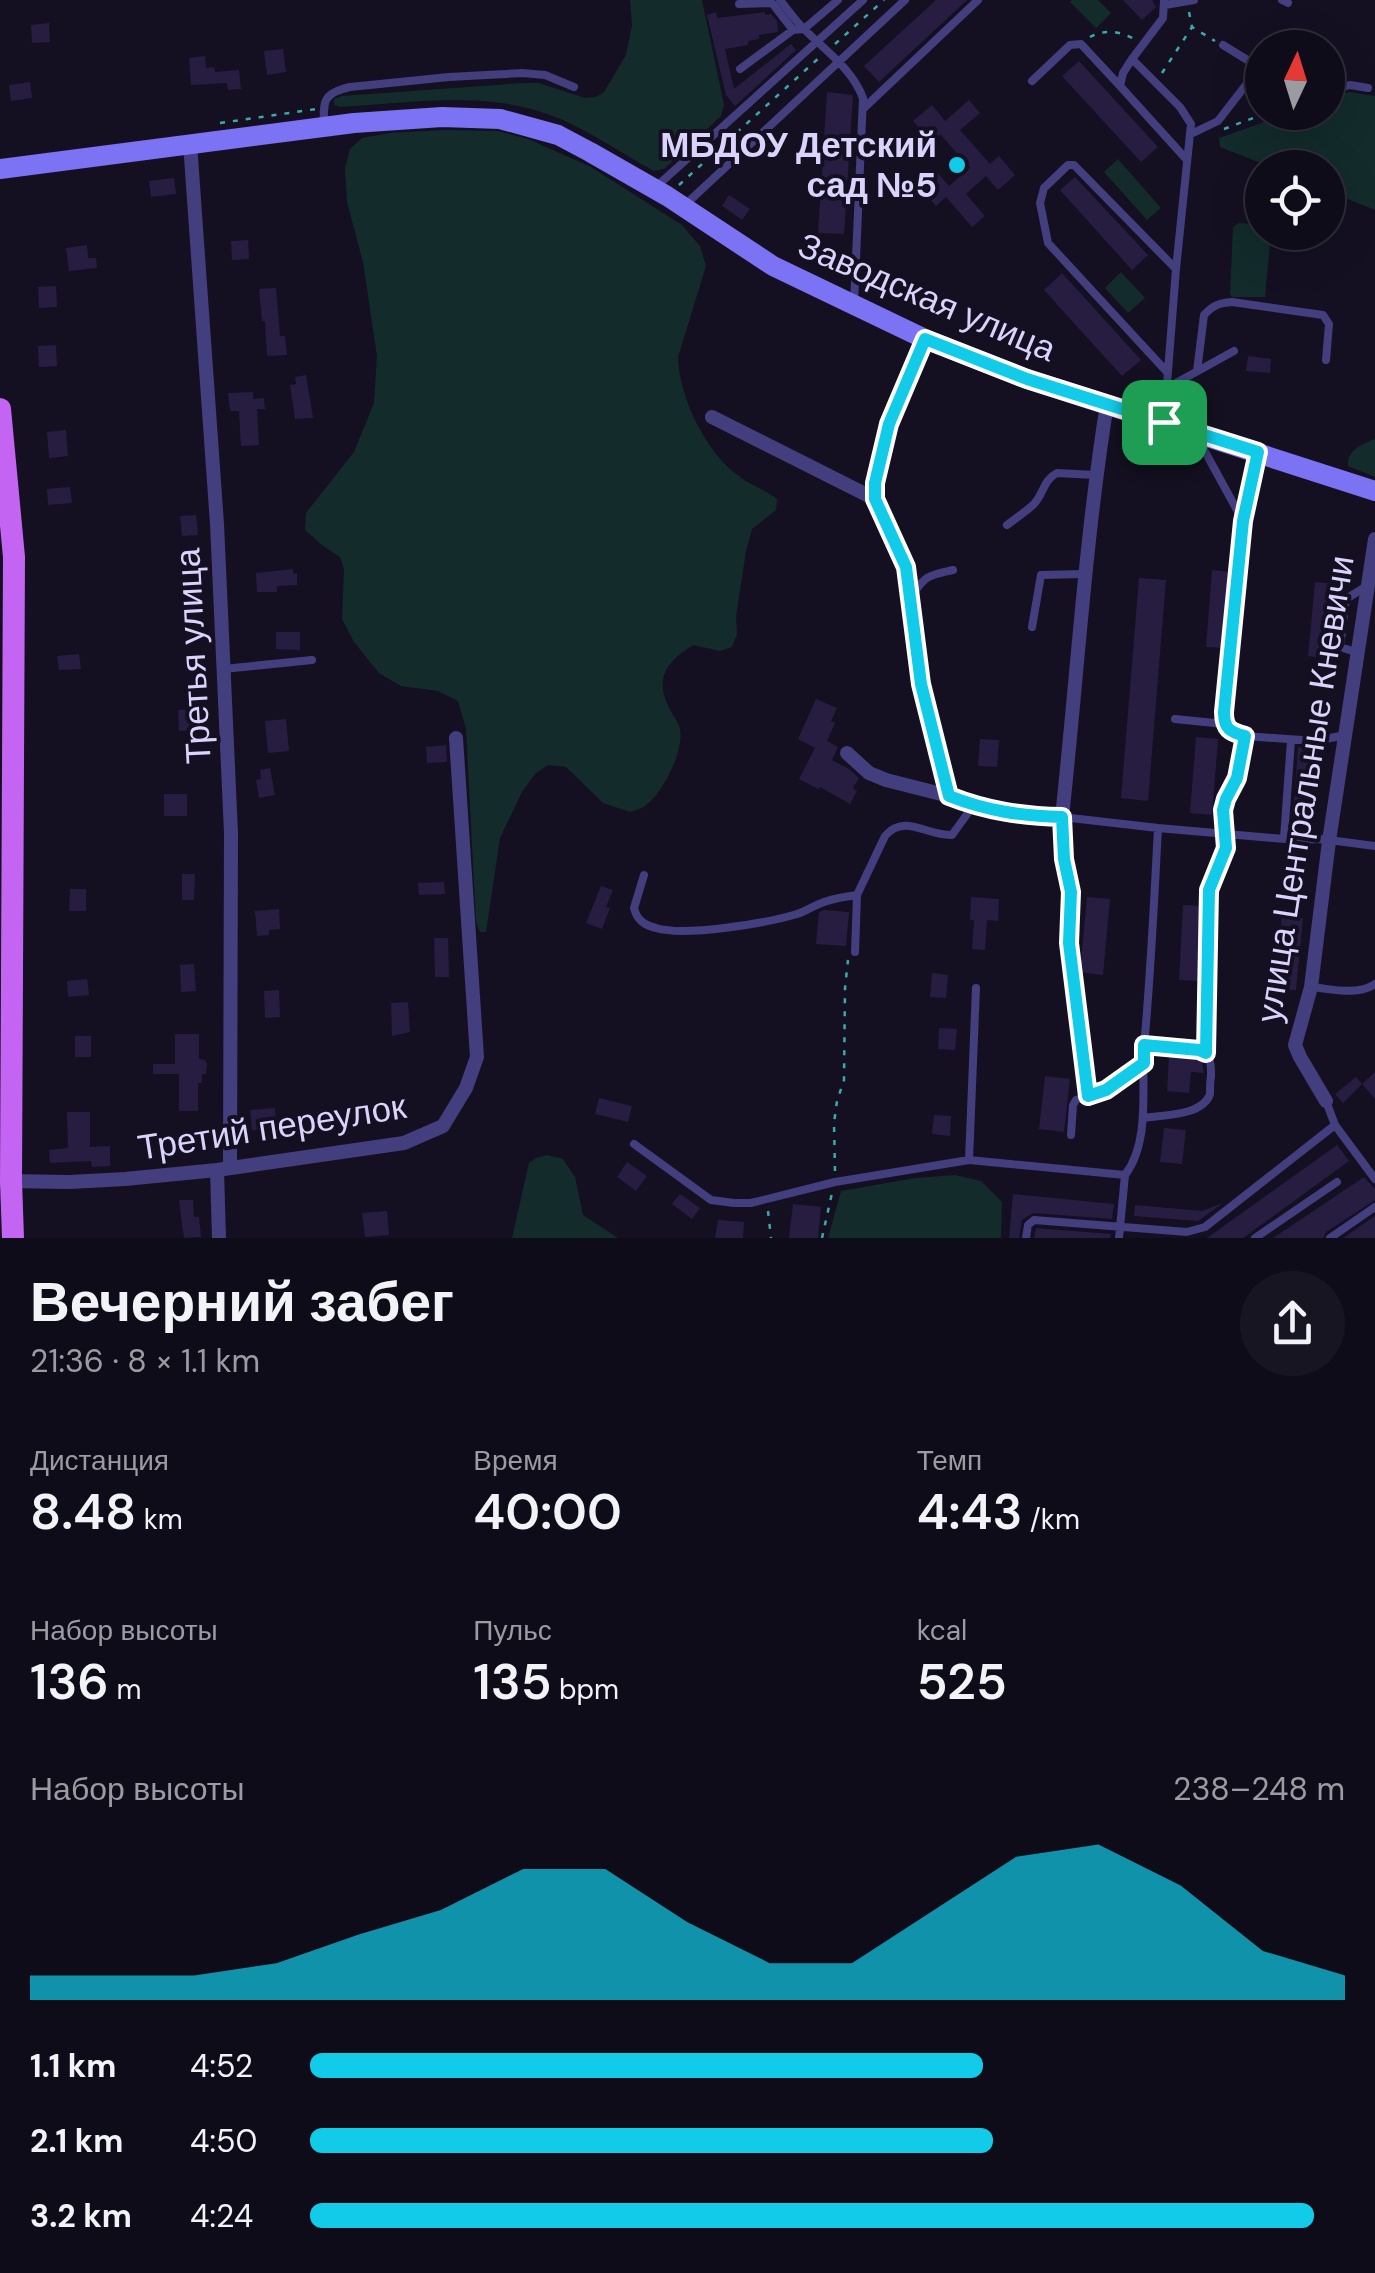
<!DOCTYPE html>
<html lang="ru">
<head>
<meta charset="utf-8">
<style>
	:root { --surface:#0f0c1a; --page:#181523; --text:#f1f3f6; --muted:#9b9ba2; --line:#2f2c39; --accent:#12cbe9 }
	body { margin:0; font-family:"DM Sans",sans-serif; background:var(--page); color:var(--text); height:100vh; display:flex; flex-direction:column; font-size:38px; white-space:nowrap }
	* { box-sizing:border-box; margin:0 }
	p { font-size:32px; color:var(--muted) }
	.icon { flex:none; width:55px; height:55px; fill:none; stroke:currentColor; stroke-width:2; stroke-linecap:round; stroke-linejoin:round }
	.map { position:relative; height:1238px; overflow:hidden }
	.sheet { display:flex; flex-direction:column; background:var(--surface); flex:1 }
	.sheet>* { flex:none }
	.needle { width:65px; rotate:4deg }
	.controls { position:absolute; left:1245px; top:30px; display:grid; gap:20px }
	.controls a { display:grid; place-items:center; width:100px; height:100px; border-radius:50%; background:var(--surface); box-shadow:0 10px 40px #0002,0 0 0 2px var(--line); font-size:50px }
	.pin { position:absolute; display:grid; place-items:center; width:85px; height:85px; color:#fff; margin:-42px; border-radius:20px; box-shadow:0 5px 15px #0006 }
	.round { display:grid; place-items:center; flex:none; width:105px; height:105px; border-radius:52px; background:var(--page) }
	.summary { display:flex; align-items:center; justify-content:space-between; height:170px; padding:0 30px }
	h1 { font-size:55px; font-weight:600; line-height:75px }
	.stats { display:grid; grid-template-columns:repeat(3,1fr); gap:15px; height:170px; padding:10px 30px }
	.stats div { display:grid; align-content:center }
	.stats b { font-size:50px; font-weight:600 }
	.stats small { font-size:28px; font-weight:400 }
	.stats p { font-size:28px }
	.chart { height:280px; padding:20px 30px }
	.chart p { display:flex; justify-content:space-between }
	.chart svg { width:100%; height:180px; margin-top:10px; fill:var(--accent); opacity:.7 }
	ul { padding:0 30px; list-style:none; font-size:32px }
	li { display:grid; grid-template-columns:160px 120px 1fr; align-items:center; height:75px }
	li i { height:25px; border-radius:12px; background:var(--accent) }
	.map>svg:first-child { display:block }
</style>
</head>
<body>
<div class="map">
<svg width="1375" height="1238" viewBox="0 0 1375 1238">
	<rect width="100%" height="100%" fill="#141022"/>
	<path fill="#132b2b" d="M630 0H702L724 105 721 116 664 169 654 171C623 154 591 132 558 118 490 89 412 103 341 107L334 105V99L342 96 523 83H539L585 98 596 97 604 92 626 55 632 25Z
		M1072 0H1098L1111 13 1096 28 1070 2Z
		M1349 92 1375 96V210L1328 191V168L1271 167 1220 147 1219 138 1291 113 1328 112V99Z
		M444 130 498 131 528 139 591 167 682 225 700 246 706 266 678 357C679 397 705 450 736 474 748 484 764 489 777 499L776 510 752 529 746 551 736 617 737 634 732 647 720 651 693 645C667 662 654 677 669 708 672 714 679 723 680 729 684 751 663 793 645 806 641 809 635 810 630 812L603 803 566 767 548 765 535 774 522 792 500 838 486 932H480L476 922 466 729 458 701 438 691 401 686 379 673 354 642 342 619 344 569 340 557 323 546 305 530 306 513 354 452 374 403 377 356 363 262 347 202 345 169 350 149 362 138 390 133Z
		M1118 159 1161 208 1147 220 1104 172Z
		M1239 223 1262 225V232L1271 233 1265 297H1232L1230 294 1233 227Z
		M1121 272 1145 298 1128 313 1105 288Z
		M1375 439V477L1348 466C1347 450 1362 444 1375 439Z
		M547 1155 563 1159 575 1177 583 1215 618 1238H512L529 1163 536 1158Z
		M955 1175 981 1181 1002 1202 1001 1238H828L841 1191 915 1178Z"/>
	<path fill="#261d41" d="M936 0H967L879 82 864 66Z
		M1123 0H1152L1156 7 1142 20Z
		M716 12 717 18 765 12V15L771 14 777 21 778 32 759 35V39L748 41V45L725 49 734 89 791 44 796 50 735 106 726 95 707 15Z
		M49 23 50 42 32 43 31 25Z
		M283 49 286 72 267 75 264 51Z
		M205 56 206 68 214 67 215 72 239 70 241 89 228 90 227 83 191 85 189 58Z
		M1079 61 1158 147 1141 162 1062 76Z
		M30 82 32 98 11 101 9 85Z
		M827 92 853 95 844 234 818 233Z
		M969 100 980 113 960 130 990 164 999 156 1015 175 998 190 986 176 966 194 985 216 972 227 946 197 936 206 918 186 936 171 949 186 970 168 940 134 932 142 913 121 932 105 945 121Z
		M1075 177 1148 255 1132 270 1060 190Z
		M174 178 176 194 151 197 149 181Z
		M729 195 750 209 742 220 722 206Z
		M248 240 249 259 232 260 231 241Z
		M87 245 88 258H96L97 268 69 271 66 248Z
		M1062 273 1141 360 1122 376 1044 290Z
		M56 286 57 307 39 308 38 287Z
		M276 288 280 336H285L287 355 267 356 265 321H262L259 289Z
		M56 345 57 366 39 367 38 346Z
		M1248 356 1271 359 1270 373 1246 371Z
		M306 375 313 418 295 419 290 385 296 384 295 377Z
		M253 392V399L264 398 265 409H257L259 445 241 446 239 411H230L228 393Z
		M66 430 68 456 49 458 47 432Z
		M70 487 72 503 48 505 47 489Z
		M196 515 198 535 182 536 180 516Z
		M293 569V574L297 573V585L277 586V592H257L256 573Z
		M1212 570 1231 572 1224 648 1206 647Z
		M1139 578 1166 580 1148 801 1121 798Z
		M1315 582 1337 584 1330 659 1308 656Z
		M276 632H300V650L276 649Z
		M79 654 81 669 59 670 57 656Z
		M816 699 837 708 831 721 835 723 827 741 838 747 832 760 849 769 859 778 853 788 857 791 850 804 820 787 818 789 799 779 815 748 798 739Z
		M201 709 202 730 179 731 178 710Z
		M286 719 289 751 268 753 265 721Z
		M1196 737 1218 739 1212 815 1190 813Z
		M980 739 999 740 997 767 978 766Z
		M446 745 447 762 427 763 426 747Z
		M1298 747 1318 749 1312 822 1293 820Z
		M270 768 275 795 259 798 256 780 261 779 260 770Z
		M164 794H187V816H164Z
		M182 874H195L194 900H182Z
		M444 882 445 894 419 895 418 883Z
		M601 886 613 890 606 907 610 908 602 929 586 923Z
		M70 889H86V911H69Z
		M971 897 999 899 998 921 987 920 985 950 972 949 974 920H970Z
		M1087 897 1110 899 1103 975 1080 972Z
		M1183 905 1200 906 1199 981 1179 980Z
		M279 909 280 929 269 930V935L257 936 255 911Z
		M824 910 849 912 846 946 816 944 819 912Z
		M1282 916 1303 918 1296 990 1275 989Z
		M434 938H448L449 977H435Z
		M194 964 196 991 181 992 180 965Z
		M932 973 948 975 946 998 930 997Z
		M87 979 89 995 68 997 67 981Z
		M279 990 280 1017 265 1018 264 991Z
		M408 1002 410 1032 392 1036 391 1003Z
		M939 1028 957 1029 955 1050 938 1049Z
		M175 1034H199V1059L205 1060 207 1064 206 1074H202V1083H198V1111H179V1074H153V1064H175Z
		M75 1036H91V1057H75Z
		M1169 1056 1200 1059 1202 1062 1204 1073 1191 1072 1189 1093 1167 1091Z
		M1375 1072V1099L1362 1084 1343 1103 1335 1094 1356 1077 1362 1084Z
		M1045 1076 1070 1079 1064 1132 1039 1129Z
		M599 1098 632 1106 628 1122 595 1114Z
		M275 1108 277 1134 258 1136V1130H252L250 1110Z
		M67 1112H90V1147L110 1146V1166L92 1167 91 1161 50 1163 49 1150 68 1148Z
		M934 1115 951 1116 950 1136 932 1134Z
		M1164 1128 1186 1130 1182 1164 1160 1162Z
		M1337 1145 1349 1161 1243 1238H1207Z
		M627 1162 647 1176 636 1191 617 1177Z
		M1364 1177 1375 1189V1200L1326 1232 1323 1238H1273Z
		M680 1194 700 1208 692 1219 672 1204Z
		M1013 1194 1114 1204 1112 1219 1033 1213 1022 1220 1019 1238H1009Z
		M179 1200H193L194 1217H199L201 1237 184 1238Z
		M1223 1203 1198 1221 1134 1216 1135 1205 1202 1211Z
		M793 1204 821 1207 818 1238H789Z
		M387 1211 389 1235 365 1237 362 1213Z
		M1375 1216V1238H1343Z
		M718 1220 744 1222 743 1238H715Z
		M1036 1228 1111 1234 1110 1238H1034Z"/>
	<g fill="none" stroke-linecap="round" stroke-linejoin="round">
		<path stroke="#38aca9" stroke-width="2.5" stroke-dasharray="5 8" stroke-linecap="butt" d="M1189 12 1192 27 1215 41
			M1090 37C1105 29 1120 31 1134 39
			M835 44 884 0
			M1162 73 1192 27
			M220 123 316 109
			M1224 129 1269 112
			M679 185 821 56
			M875 482 889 424 919 353
			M1224 825 1226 799 1237 778 1243 747
			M1074 978 1086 1084
			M835 1171 834 1123 837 1101 844 1080 845 988 848 960
			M768 1211 771 1238
			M822 1238 832 1193"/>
		<path stroke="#433e7d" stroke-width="8" d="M780 0C788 10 796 22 806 31 827 52 852 69 863 98L854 304
			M1282 0 1288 3
			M739 4 772 3 793 30
			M1165 5 1194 0
			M1223 45 1262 69
			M1132 59 1123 73 1120 86 1187 160
			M740 69 793 30 804 29 838 0
			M1032 81 1070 45 1081 44 1120 86
			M1328 91 1350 85 1368 88
			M864 108 978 0
			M324 126C323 101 323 93 350 87L449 77 522 73 545 75 574 87
			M1191 134 1218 121 1259 68
			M657 186 863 0
			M686 204 905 0
			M1197 371 1204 315C1213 305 1220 303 1232 302L1323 315 1329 324 1326 360
			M1167 372 1048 243 1040 203 1044 188 1068 165H1074L1176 269
			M1167 388 1234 351
			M1164 422 1176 269 1191 124 1180 107 1132 59 1163 18 1164 0
			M1197 437 1243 521
			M1257 456 1243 521 1224 724 1231 731 1245 736 1316 741 1345 735
			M1007 525C1015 519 1025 512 1033 505 1044 494 1043 480 1057 473L1095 475
			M913 595C925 574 932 575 953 570
			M1032 627 1041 575 1084 574
			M1359 653 1340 647 1346 599 1367 586
			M223 669 312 660
			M1175 719 1224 724
			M1158 828 1296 840 1321 839 1375 846
			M1284 838 1291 740
			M644 875 634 908C637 920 644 925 656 928 685 937 767 923 797 914 805 912 811 907 819 904 831 898 844 897 857 895L885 836C905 813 926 836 952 835L973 806
			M855 952 857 895
			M1072 967 1069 943 1071 893 1064 859 1062 817 1158 828C1154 901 1151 973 1144 1046 1141 1085 1151 1141 1125 1175
			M1311 987C1332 989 1357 996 1375 984
			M1206 1053 1208 897C1211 875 1227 857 1226 834
			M1326 1101 1335 1125 1375 1179
			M1143 1118C1162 1115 1203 1116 1210 1094 1210 1091 1210 1080 1211 1077 1211 1064 1212 1057 1199 1050L1145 1045
			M1071 1135 1073 1105 1076 1100 1106 1089 1144 1063
			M634 1144 711 1200 734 1203H751L835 1182 969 1160 1125 1175 1119 1238
			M969 1160 976 988
			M1026 1238 1028 1225 1034 1220 1187 1232 1205 1227 1335 1125
			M1255 1238 1337 1182
			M1330 1238 1375 1207"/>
		<path stroke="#433e7d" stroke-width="14" d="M190 143 217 524 231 833 230 1167
			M712 417 875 499 906 567 921 684 949 796 993 811 1062 817C1077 679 1085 541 1107 404
			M847 753 869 773 886 780 949 796
			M1326 1101 1300 1057 1295 1045 1311 987 1329 841 1375 539
			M217 1170 219 1238
			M6 1181 70 1182 125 1179 217 1170 404 1143 443 1126 466 1088 477 1057 456 738"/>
		<path stroke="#7b72f4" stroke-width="20" d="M0 169 354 123 442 117 500 119 558 135 590 152 667 196 773 266 925 339 1027 379 1375 491"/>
		<path stroke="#c364f3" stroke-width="22" d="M0 409 14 557 11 1181 13 1238"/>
	</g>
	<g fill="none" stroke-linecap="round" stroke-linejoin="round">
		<g stroke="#fff" stroke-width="20">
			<path id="route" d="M925 339 1027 379 1258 452 1243 521 1224 712C1224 729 1230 732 1245 736L1237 778 1226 799 1223 810 1226 848 1209 890 1206 1053 1199 1050 1144 1045V1063L1106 1090 1088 1096 1069 943 1071 892 1064 859 1062 817C1022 816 987 811 949 796L921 684 906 567 875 499V483L889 424Z"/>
		</g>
		<use href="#route" stroke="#12cbe9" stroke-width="12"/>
	</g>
	<circle fill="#12cbe9" stroke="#141022" stroke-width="4" cx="957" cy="165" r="10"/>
	<g text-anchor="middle" stroke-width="8" stroke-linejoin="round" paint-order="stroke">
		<g font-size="35" font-weight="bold" fill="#dad4fc" stroke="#141022" text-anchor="end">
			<text x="937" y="157">МБДОУ Детский<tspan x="937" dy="40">сад №5</tspan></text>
		</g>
		<g font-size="35" fill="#dad4fc" stroke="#141022">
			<text transform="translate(927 297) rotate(23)" y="12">Заводская улица</text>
			<text transform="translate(193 656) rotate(-93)" y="12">Третья улица</text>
			<text transform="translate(1305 789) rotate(-81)" y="12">улица Центральные Кневичи</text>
			<text transform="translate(272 1127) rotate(-9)" y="12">Третий переулок</text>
		</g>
	</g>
</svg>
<div class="controls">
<a><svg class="needle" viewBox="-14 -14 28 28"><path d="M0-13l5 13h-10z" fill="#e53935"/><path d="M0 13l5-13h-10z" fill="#9b9ba2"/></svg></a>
<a><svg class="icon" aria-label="locate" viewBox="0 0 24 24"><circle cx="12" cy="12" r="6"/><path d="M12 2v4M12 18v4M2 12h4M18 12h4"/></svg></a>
</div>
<div class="pin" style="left:1164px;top:422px;background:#1e9e55"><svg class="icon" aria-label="arrive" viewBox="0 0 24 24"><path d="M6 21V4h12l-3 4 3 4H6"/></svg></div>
</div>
<section class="sheet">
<div class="summary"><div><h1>Вечерний забег</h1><p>21:36 · 8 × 1.1 km</p></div><a class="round"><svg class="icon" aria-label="share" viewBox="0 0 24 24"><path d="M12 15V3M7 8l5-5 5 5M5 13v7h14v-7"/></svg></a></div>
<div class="stats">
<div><p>Дистанция</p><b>8.48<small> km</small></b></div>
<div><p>Время</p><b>40:00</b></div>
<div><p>Темп</p><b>4:43<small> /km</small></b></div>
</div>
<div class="stats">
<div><p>Набор высоты</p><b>136<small> m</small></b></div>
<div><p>Пульс</p><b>135<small> bpm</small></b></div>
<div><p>kcal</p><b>525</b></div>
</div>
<div class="chart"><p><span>Набор высоты</span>238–248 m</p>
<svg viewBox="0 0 160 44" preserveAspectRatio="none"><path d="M0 44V38L10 38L20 38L30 35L40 28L50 22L60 12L70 12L80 25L90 35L100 35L110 22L120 9L130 6L140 16L150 32L160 38V44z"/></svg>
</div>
<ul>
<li><b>1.1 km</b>4:52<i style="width:65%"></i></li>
<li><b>2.1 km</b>4:50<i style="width:66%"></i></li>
<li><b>3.2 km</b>4:24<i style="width:97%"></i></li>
</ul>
</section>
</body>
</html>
